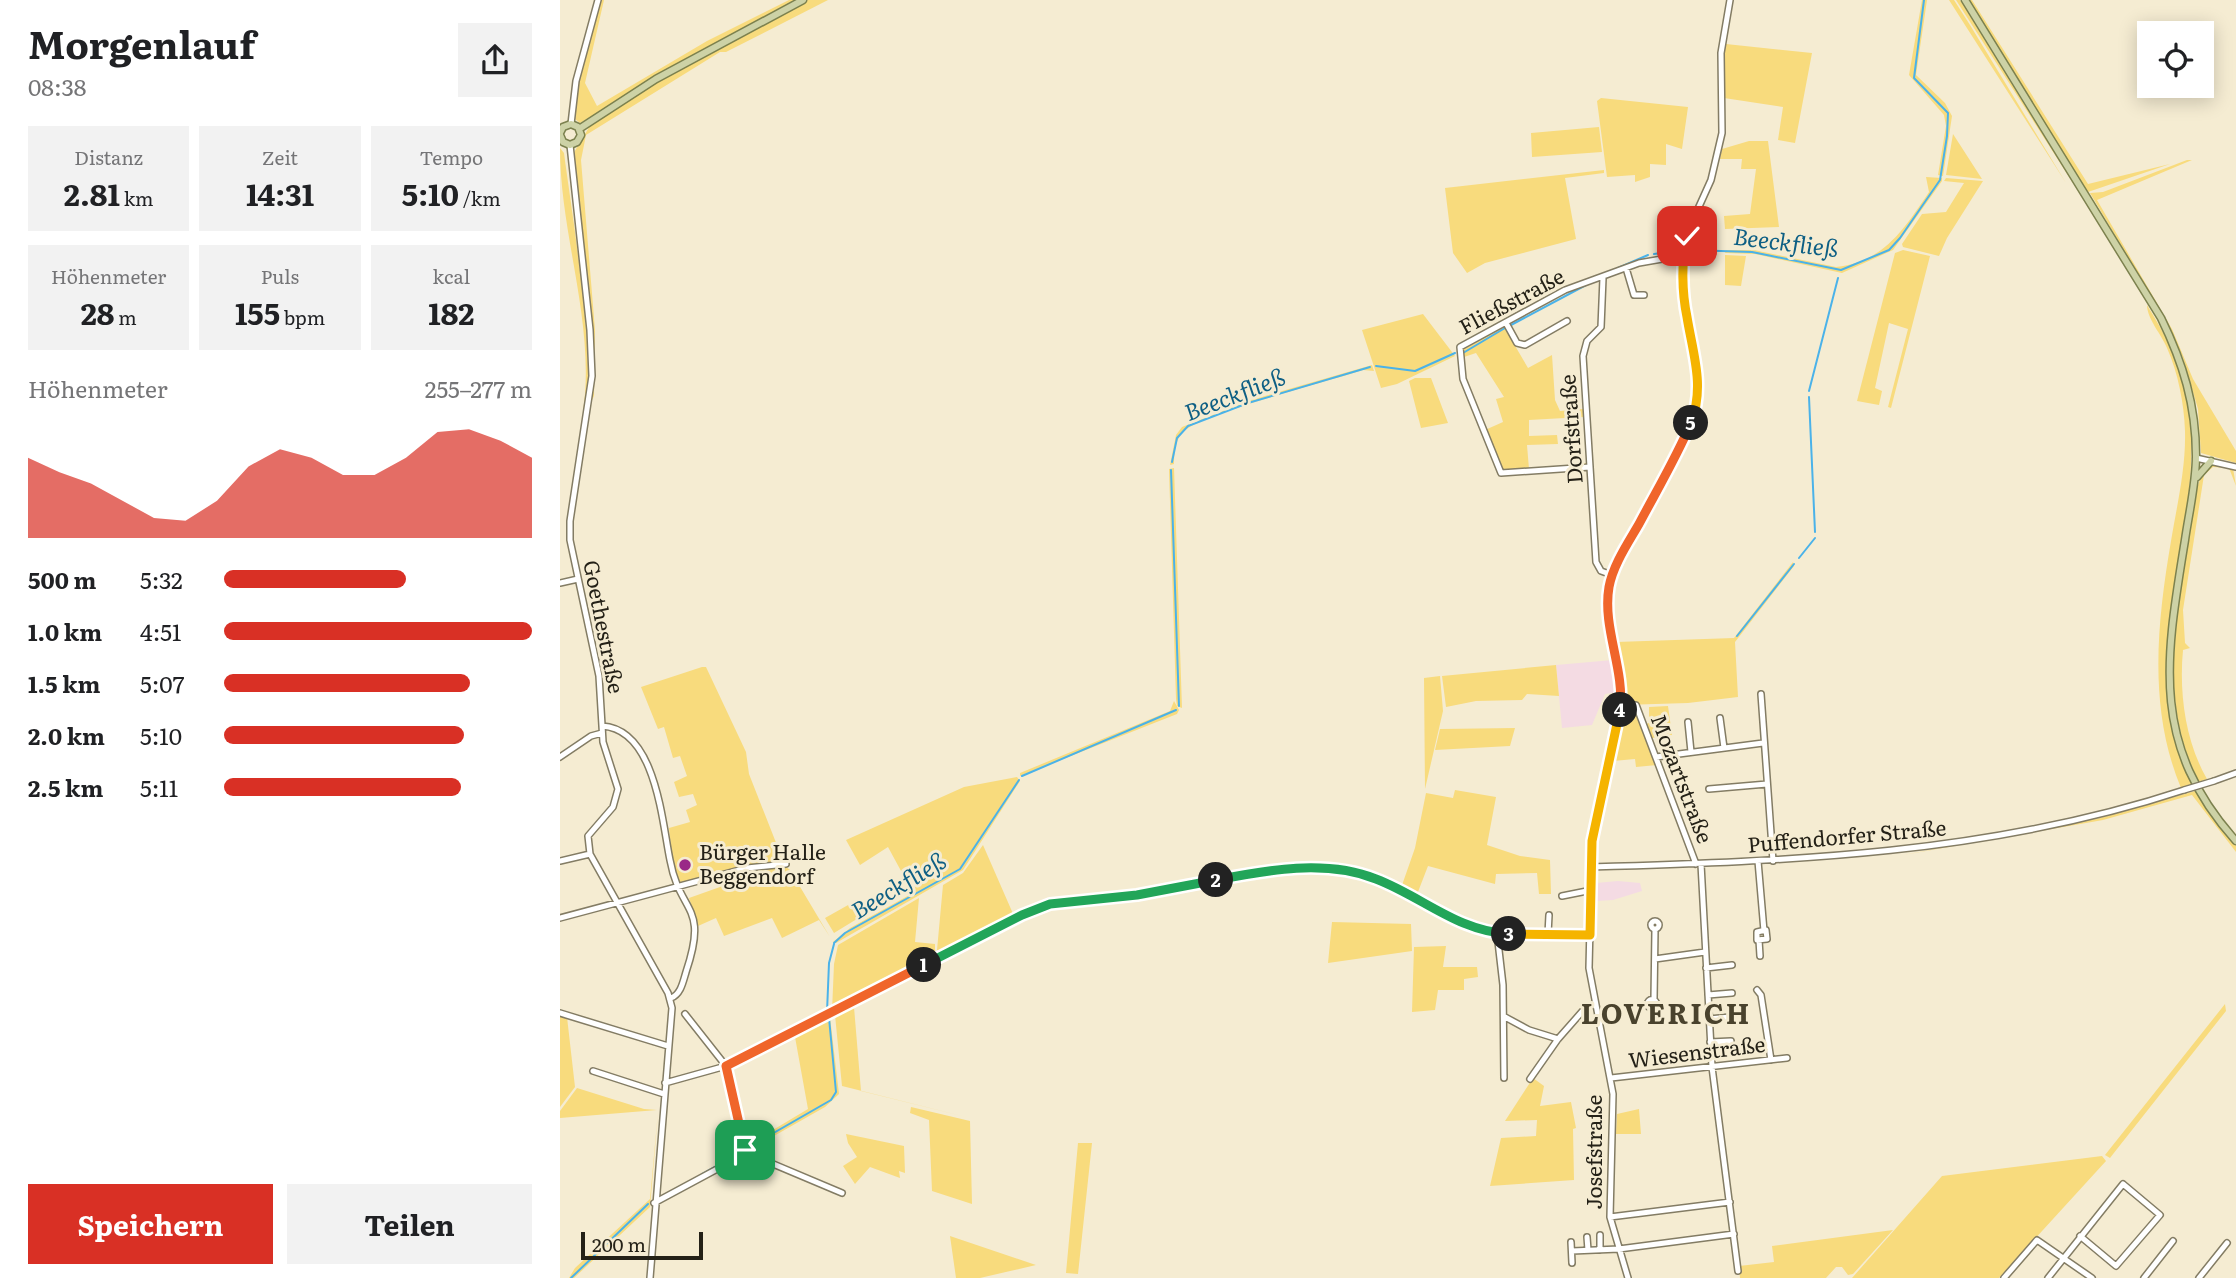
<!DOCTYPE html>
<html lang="de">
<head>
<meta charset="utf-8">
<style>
	:root { --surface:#fff; --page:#f2f2f2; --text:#202124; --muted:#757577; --accent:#d93025 }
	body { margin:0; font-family:Literata,serif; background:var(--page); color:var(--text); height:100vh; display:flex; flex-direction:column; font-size:26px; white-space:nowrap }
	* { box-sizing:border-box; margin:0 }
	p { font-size:23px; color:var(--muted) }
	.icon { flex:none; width:38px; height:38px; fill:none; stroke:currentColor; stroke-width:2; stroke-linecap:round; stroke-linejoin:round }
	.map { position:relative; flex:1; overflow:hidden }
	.side { display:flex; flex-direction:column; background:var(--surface); width:560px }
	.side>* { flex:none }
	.buttons { position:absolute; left:1577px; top:21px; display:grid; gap:14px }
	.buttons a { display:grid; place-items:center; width:77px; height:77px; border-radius:0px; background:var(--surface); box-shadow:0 4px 18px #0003; font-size:35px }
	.scale { position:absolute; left:21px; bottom:18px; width:122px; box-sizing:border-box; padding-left:7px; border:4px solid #242117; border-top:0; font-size:19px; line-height:24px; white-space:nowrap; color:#242117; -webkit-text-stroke:5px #f5ecd2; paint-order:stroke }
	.pin { position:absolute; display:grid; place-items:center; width:60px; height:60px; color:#fff; margin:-30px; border-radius:14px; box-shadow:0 4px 10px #0006 }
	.km { position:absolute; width:35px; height:35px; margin:-18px; border-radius:50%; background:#222; color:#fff; font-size:19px; line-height:35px; text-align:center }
	.round { display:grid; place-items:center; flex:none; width:74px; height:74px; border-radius:0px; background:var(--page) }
	.summary { display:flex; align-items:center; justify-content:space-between; height:119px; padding:0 28px }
	h1 { font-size:38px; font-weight:700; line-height:52px }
	.figures { display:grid; grid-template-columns:repeat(3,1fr); gap:10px; height:119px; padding:7px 28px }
	.figures div { display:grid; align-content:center; border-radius:0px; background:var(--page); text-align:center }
	.figures b { font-size:30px; font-weight:700 }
	.figures small { font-size:19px; font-weight:400 }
	.figures p { font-size:19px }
	.chart { height:196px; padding:14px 28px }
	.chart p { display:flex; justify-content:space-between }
	.chart svg { width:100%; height:126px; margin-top:7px; fill:var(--accent); opacity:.7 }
	.action { display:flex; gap:14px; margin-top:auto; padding:14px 28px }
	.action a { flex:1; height:80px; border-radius:0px; background:var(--accent); color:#fff; font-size:28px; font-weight:700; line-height:80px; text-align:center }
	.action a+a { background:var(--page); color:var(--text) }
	ul { padding:0 28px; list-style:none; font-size:23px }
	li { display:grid; grid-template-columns:112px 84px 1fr; align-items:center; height:52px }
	li i { height:18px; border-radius:9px; background:var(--accent) }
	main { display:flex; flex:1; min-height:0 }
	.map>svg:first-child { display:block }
</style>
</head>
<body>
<main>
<section class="side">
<div class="summary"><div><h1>Morgenlauf</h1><p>08:38</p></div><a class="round"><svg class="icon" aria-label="share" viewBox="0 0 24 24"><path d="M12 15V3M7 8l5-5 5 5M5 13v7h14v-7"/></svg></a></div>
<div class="figures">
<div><p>Distanz</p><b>2.81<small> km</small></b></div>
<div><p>Zeit</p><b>14:31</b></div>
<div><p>Tempo</p><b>5:10<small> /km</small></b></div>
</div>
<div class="figures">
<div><p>Höhenmeter</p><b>28<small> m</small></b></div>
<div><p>Puls</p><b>155<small> bpm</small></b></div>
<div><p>kcal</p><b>182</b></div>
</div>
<div class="chart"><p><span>Höhenmeter</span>255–277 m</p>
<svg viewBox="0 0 160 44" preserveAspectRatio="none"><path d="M0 44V16L10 21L20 25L30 31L40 37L50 38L60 31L70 19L80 13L90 16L100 22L110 22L120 16L130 7L140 6L150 10L160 16V44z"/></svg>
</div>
<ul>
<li><b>500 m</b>5:32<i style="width:59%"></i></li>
<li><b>1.0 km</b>4:51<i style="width:100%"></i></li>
<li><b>1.5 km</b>5:07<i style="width:80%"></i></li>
<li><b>2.0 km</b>5:10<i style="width:78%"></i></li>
<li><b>2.5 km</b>5:11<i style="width:77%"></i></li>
</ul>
<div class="action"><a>Speichern</a><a>Teilen</a></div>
</section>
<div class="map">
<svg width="1676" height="1278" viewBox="0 0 1676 1278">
	<rect width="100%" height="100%" fill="#f5ecd2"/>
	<path fill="#f4dbe3" d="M1053 660 1058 692 1045 694 1032 725 1002 728 996 665Z
		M1058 881 1080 883 1082 891 1053 900 1037 901 1036 883Z"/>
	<path fill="#f8db7d" d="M40 0H44L25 83 37 106 147 41 229 0H238L142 50 20 123 15 119C10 81 30 36 40 0Z
		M248 0H268L166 52H160L26 135 21 160 35 330 34 396 31 402 33 375 13 154 31 124 101 79Z
		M1171 0 1166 44 1252 53 1235 143 1218 140 1223 107 1164 98 1163 59Z
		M1362 0H1367L1356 75 1385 103 1392 116 1383 176 1378 175 1386 126 1384 115 1349 75Z
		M1389 0H1394L1410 25 1506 183Z
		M1396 0H1400L1518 191Z
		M1408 0H1412L1528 184 1610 164 1528 192Z
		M1041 98 1128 107 1122 149 1106 144V165L1090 164V177L1075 182V175L1047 177 1037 101Z
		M1039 127 1042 152 972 157 971 133Z
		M1393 134 1422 179 1386 175Z
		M1189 141H1208L1219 227 1165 229 1164 216 1190 214 1196 169H1181L1182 159H1160L1162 149Z
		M0 148 4 153C10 201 40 379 23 412 36 325 0 236 0 148Z
		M1627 160H1632L1537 200 1612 329 1633 379 1676 451V463L1641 453 1638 409 1623 358 1603 316 1530 193 1543 192Z
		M1044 170V173L1005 178 1016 239 925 263 907 273 893 253 885 188Z
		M1366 177 1382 178V181L1333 250 1282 273 1195 254 1165 253 1166 250H1194L1276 267C1324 262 1344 229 1369 192Z
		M1386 178 1423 181 1387 238 1379 256 1343 247 1342 244 1362 214 1386 212 1404 183 1384 181Z
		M1343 250 1370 256 1331 408 1328 407 1348 329 1329 323 1315 388 1322 391 1319 405 1297 401 1335 253Z
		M1165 255 1186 256 1181 286 1165 285Z
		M1587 305C1605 334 1620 363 1627 397 1651 529 1565 657 1633 784L1621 788C1588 709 1597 623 1611 541 1617 505 1626 468 1625 431 1624 403 1618 373 1607 348 1602 335 1587 319 1587 305Z
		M863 314 895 356 837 384 821 388 802 330Z
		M944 327 968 368 992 355 995 400 1000 411 1023 409V417L969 420V436L997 435 998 444 967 445 969 469 1027 463 1028 467 942 470 925 430 943 422 936 399 944 397 916 353 901 358V349Z
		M812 365 814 371 803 370C773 380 636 415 622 433 615 441 614 454 614 464L610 465 616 435 622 427 691 400Z
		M855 378H871L888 423 861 428 849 381Z
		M1656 464 1673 468 1676 486 1669 468 1653 467 1644 475 1623 610 1625 643 1630 648 1623 650C1619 692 1625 741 1647 779L1639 782C1592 690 1621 588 1636 491L1643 470Z
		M614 468 622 708 617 706 616 699 609 469Z
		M1233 562 1234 566 1175 642 1178 697 1128 703 1063 705 1062 677 1056 642 1174 638Z
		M996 665 999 696 967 694 962 700 916 701 886 707 882 676Z
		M142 667H146L186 752 189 774 224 863 121 884 113 868 109 828 130 822 126 810 137 805 133 794 119 797 114 782 127 776 120 756 113 758 104 727 98 729 81 687Z
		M880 676 883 711 865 789 864 678Z
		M614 701 619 710 617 714 460 776V773L610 711Z
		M1108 706 1112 735 1092 738 1086 724 1089 723V707Z
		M1076 708 1097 765 1076 767 1075 759 1053 761 1064 709Z
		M955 728 950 746 875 750 880 729Z
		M457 777 460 781 403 870 276 943 273 942 290 928 353 893 328 847 300 865 286 840 404 787Z
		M895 790 936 797 927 845 960 856 990 860 991 894H979L977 873 936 874 935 884 868 866 856 897 841 888 855 848 866 793 893 798Z
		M1635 791 1676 846V852L1632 795 1543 820 1343 855 1540 818Z
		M423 845 454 916 381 953 377 950 383 885 403 873Z
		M225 866 230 870 270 937 259 920 222 938 212 918 164 936 156 918 138 926 129 898 160 887 158 878 187 870Z
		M359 898 355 942 375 944V957L272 1011 274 964 278 945Z
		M297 900 305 914 274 933 265 918Z
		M497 905 419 939 294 1007 301 1091 406 1117 282 1086 275 1015 461 917Z
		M772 922 851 924 852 951 768 963Z
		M886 946 883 967H917L918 977 904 979V990H878L875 1010 852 1012 854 947Z
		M1665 1004 1666 1011 1557 1149 1550 1158 1545 1155Z
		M0 1016 7 1017 15 1087 0 1107Z
		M270 1017 279 1094 265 1107 189 1150 186 1146 248 1109 235 1037 195 1056Z
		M973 1078 984 1086 980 1106 1011 1102 1016 1128 1013 1129 1014 1180 930 1186 941 1138 976 1136 977 1120 945 1121Z
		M17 1088 84 1109 97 1110 0 1118V1111Z
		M351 1107 410 1121 412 1204 372 1191 369 1120 350 1113Z
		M1079 1109 1081 1134H1056L1057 1114Z
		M98 1112 90 1207 14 1278H9L15 1268 90 1199Z
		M286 1134 344 1146 345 1173 339 1171 340 1178 310 1167 295 1184 283 1166 297 1157 288 1143Z
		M518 1143H532L518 1274 506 1273Z
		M1542 1156 1546 1161 1439 1278H1292L1382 1176Z
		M1333 1230 1293 1274 1288 1275 1282 1267H1276L1266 1278H1180L1179 1266 1214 1262 1212 1246Z
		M390 1236 473 1264 476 1265 420 1278H396Z"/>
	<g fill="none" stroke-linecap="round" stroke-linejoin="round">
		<path stroke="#4ab2e9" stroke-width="2" d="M1129 250 1192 252 1281 270 1329 250 1340 238 1380 180 1387 136 1388 113 1354 78 1364 0
			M1094 254 1121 250
			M1058 268 1088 255
			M951 325 1026 285
			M903 353 945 328
			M816 366 855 371 895 353
			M1249 391 1278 278
			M1249 397 1255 532
			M612 462 617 438 628 426 688 403 810 367
			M611 470 619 706
			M1239 558 1255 538
			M1177 636 1234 564
			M462 776 616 710
			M274 943 285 933 400 869 459 780
			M267 1012 269 963 274 944
			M189 1147 271 1100 276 1092 269 1018
			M142 1174 183 1151
			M11 1278 88 1204"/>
		<g stroke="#837c64" stroke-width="8">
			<path id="minor" d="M11 124 16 81 38 0
				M10 145 30 330 32 376 10 521V540L39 676 43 742 58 789 53 807 28 836 30 854 108 993 112 1008 90 1278
				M1066 268 1074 295H1084
				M1043 278 1041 327 1027 341 1023 356 1036 562 1041 571 1052 575
				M946 323 957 343 965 345 1007 321
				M1636 458 1676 467
				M1030 467 941 473 903 379 900 347 1005 290 1079 263 1125 255
				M0 583 18 579
				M1201 694 1213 861
				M1060 706 1076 705 1136 864
				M1160 718 1164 748
				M1128 722 1131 752
				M42 726C96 729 102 822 110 860 120 915 149 904 126 972 123 982 121 994 111 998
				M0 757 31 736 42 733
				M1096 757 1203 743
				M1654 781 1676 773
				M1149 789 1207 784
				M0 861 30 854
				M1198 861 1204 931
				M1141 864 1152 1067 1178 1271
				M1030 867C1233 861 1430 854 1624 790
				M1002 896 1032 890
				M0 918 187 868 226 864
				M1091 925a4 4 0 1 1 8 0a4 4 0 1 1-8 0Z
				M1206 930 1207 939 1197 940V932Z
				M937 933 943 985 944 1078
				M988 934 989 915
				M1199 940 1200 956
				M1095 959 1145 952
				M1146 968 1172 965
				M1197 990 1201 995 1211 1060
				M1148 995 1172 993
				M1094 999 1095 930
				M1087.5 1004a4.5 4.5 0 1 1 9 0a4.5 4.5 0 1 1-9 0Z
				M0 1013 108 1046
				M125 1014 166 1066 187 1153
				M945 1017 969 1030 998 1039
				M1149 1019 1170 1017
				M1150 1042 1171 1041
				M33 1071 104 1094
				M1051 1078 1227 1058
				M970 1079 998 1039 1027 1006 1034 1004
				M105 1083 166 1066 197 1052 462 915C500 897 536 901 577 896 646 885 721 856 793 872 836 881 867 913 908 926 946 939 990 934 1030 935
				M187 1153 282 1193
				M94 1203 187 1153
				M1050 1217 1170 1202
				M1040 1235V1250
				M1027 1237 1028 1250
				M1011 1242 1012 1263
				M1012 1251 1059 1249 1174 1234
				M1068 1278 1050 1217 1053 1094 1029 968 1032 841 1061 699 1048 613 1049 588 1061 555 1116 458 1138 397V365L1125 302V247L1128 231 1151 180 1162 133 1161 53 1170 0
				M1444 1278 1477 1240 1532 1278
				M1488 1278 1563 1184 1600 1215 1556 1266 1520 1236
				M1584 1278 1613 1241
				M1639 1278 1667 1243"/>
		</g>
		<g stroke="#7c814e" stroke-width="9">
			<path id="major" d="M1405 0 1601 318C1623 363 1636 405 1636 456 1636 484 1629 512 1625 540 1606 657 1589 744 1676 841
				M19 129 96 79 243 0
				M0 133 3 127 11 124 18 127 21 135 17 142 10 145 3 142 0 135
				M1637 477 1651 461"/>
		</g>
		<use href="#minor" stroke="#fff" stroke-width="5"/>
		<use href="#major" stroke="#cdd2a6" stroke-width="6"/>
		<g stroke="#837c64" stroke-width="8" stroke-linecap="butt">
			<path id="minor-bridge" d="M1624 790 1654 781"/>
		</g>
		<use href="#minor-bridge" stroke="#fff" stroke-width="5"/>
	</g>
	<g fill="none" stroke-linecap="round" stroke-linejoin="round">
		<g stroke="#fff" stroke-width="14">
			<path id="split-1" d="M185 1150 166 1066 364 965"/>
		</g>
		<g stroke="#fff" stroke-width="14">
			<path id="split-2" d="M364 965 462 915 490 904 577 895 656 880"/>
		</g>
		<g stroke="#fff" stroke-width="14">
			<path id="split-3" d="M656 880C707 870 766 859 816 879 863 897 897 931 949 934"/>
		</g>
		<g stroke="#fff" stroke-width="14">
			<path id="split-4" d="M949 934 1030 935 1032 841 1060 710"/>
		</g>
		<g stroke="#fff" stroke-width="14">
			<path id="split-5" d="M1060 710C1065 669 1042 628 1049 587 1053 565 1068 543 1079 524 1097 490 1116 458 1131 423"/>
		</g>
		<g stroke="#fff" stroke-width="14">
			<path id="split-6" d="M1127 236C1121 261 1122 293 1127 317 1133 354 1145 386 1131 423"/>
		</g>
		<use href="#split-1" stroke="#f0652b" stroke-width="9"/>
		<use href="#split-2" stroke="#22a559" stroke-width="9"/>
		<use href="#split-3" stroke="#22a559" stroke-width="9"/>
		<use href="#split-4" stroke="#f5b400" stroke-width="9"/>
		<use href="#split-5" stroke="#f0652b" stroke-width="9"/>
		<use href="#split-6" stroke="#f5b400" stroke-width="9"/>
	</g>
	<circle fill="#9a2987" stroke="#f5ecd2" stroke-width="2.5" cx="125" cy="865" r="7"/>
	<g text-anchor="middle" stroke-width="6" stroke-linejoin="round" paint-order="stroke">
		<g font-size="21" fill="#242117" stroke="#f5ecd2">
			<text transform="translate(952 302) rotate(-28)" y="7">Fließstraße</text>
			<text transform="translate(1012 429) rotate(-94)" y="7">Dorfstraße</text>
			<text transform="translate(43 627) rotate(79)" y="7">Goethestraße</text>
			<text transform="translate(1121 779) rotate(69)" y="7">Mozartstraße</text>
			<text transform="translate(1287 837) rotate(-5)" y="7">Puffendorfer Straße</text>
			<text transform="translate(1137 1053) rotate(-7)" y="7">Wiesenstraße</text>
			<text transform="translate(1035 1152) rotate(-90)" y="7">Josefstraße</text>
		</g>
		<g font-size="21" fill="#242117" stroke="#f5ecd2" text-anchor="start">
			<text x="139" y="860">Bürger Halle<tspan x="139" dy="24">Beggendorf</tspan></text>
		</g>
		<g font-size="23" font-style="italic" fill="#0e5f84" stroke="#f5ecd2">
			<text transform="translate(1226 243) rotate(7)" y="8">Beeckfließ</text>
			<text transform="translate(675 395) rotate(-21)" y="8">Beeckfließ</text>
			<text transform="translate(339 886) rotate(-31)" y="8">Beeckfließ</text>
		</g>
		<g font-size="28" font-weight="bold" letter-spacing="2" fill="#49422d" stroke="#f5ecd2">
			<text x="1106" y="1024">LOVERICH</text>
		</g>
	</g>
</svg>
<div class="buttons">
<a><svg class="icon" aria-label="locate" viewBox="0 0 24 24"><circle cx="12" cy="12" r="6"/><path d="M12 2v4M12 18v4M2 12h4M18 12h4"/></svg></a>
</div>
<div class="scale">200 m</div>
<div class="pin" style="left:185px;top:1150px;background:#1e9e55"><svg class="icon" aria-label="arrive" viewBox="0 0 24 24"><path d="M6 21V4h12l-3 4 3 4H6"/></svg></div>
<div class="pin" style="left:1127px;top:236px;background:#d93025"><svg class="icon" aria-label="check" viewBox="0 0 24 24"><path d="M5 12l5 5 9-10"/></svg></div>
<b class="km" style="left:364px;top:965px">1</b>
<b class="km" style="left:656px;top:880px">2</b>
<b class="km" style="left:949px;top:934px">3</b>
<b class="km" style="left:1060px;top:710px">4</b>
<b class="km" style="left:1131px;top:423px">5</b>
</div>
</main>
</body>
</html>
